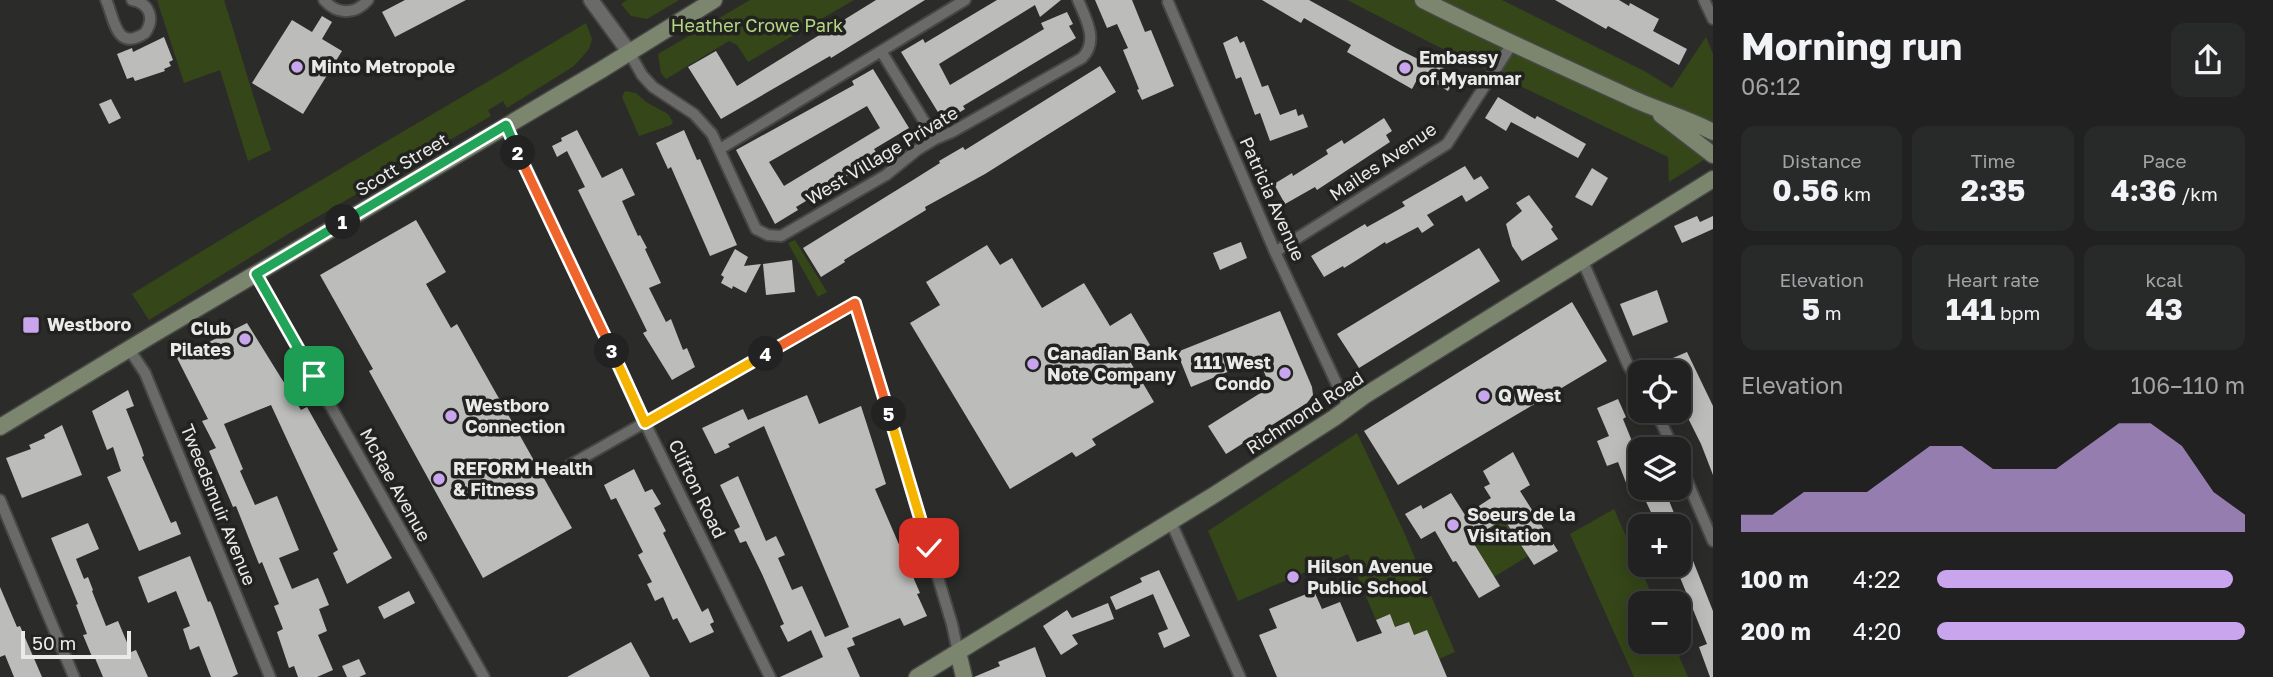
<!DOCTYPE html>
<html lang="en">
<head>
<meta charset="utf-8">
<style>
	:root { --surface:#202120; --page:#282929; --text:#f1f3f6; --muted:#a2a3a5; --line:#3d3e3e; --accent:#c9a5ee }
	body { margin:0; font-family:"Golos Text",sans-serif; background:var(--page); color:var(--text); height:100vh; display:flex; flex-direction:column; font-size:26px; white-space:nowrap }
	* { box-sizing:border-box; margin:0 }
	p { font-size:23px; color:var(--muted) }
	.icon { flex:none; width:38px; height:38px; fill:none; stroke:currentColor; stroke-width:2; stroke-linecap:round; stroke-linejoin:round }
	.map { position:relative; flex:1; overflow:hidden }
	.side { display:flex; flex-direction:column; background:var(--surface); width:560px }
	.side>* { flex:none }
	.fabs { position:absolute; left:1628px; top:360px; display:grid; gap:14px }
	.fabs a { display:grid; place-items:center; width:63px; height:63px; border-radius:14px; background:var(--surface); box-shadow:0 4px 18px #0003,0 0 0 2px var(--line); font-size:35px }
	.scale { position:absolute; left:21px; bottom:18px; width:110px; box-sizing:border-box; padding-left:7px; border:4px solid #eaebe9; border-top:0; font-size:19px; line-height:24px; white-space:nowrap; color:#eaebe9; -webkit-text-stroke:5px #222321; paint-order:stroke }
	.pin { position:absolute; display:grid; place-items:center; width:60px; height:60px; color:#fff; margin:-30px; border-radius:14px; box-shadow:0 4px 10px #0006 }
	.km { position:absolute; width:35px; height:35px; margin:-18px; border-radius:50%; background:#222; color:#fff; font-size:19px; line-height:35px; text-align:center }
	.round { display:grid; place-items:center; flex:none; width:74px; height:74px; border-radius:14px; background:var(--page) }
	.overview { display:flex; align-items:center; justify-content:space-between; height:119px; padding:0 28px }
	h1 { font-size:38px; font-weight:700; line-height:52px }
	.metrics { display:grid; grid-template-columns:repeat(3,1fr); gap:10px; height:119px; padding:7px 28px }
	.metrics div { display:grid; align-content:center; border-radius:14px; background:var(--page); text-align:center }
	.metrics b { font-size:30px; font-weight:700 }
	.metrics small { font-size:19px; font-weight:400 }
	.metrics p { font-size:19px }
	.chart { height:196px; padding:14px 28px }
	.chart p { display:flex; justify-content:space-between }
	.chart svg { width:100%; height:126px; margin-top:7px; fill:var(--accent); opacity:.7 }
	ul { padding:0 28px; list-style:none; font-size:23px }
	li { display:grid; grid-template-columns:112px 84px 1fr; align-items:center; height:52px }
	li i { height:18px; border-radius:9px; background:var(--accent) }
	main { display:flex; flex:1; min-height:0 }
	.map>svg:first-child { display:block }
</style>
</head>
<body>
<main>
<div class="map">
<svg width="1713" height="677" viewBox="0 0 1713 677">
	<rect width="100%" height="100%" fill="#2b2c2a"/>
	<path fill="#354618" d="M157 0H224C240 50 254 101 271 150L248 161 220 70 184 83Z
		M627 0H679L647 19 631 16 621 4Z
		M750 0H854L748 62 737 45 729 41 666 79 661 73 658 54Z
		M1347 0H1502L1646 72 1672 88 1706 37 1713 54V154L1669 182 1668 157 1433 44Z
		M586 23 592 39 589 49 574 66 507 108 503 101 488 110 491 116 288 234 149 320 132 294C282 201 435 114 586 23Z
		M625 91 636 93 646 102 668 114 673 122 671 125 639 136 622 97Z
		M795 240 827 292 818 297 788 243Z
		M1357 433 1403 530 1455 652 1439 659 1427 630 1414 635 1408 622 1395 627 1389 614 1376 620 1348 554 1238 601 1208 531Z
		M1614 509 1656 604H1640V642H1673L1688 677H1634L1570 534Z
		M1504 519 1528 556 1494 577 1471 539Z"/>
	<path fill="#bcbdba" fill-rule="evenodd" d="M405 0H466L395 37 382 12Z
		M876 0H925L831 58 830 56 721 119 688 67 716 51 737 86Z
		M997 0H1061L1040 17 1035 5 939 64 950 85 1044 29 1041 23 1067 12 1073 24 1069 26 1076 38 963 106 965 109 944 122 901 52 923 39 925 43Z
		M1095 0H1132L1145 32 1151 30 1174 86 1142 100 1137 90 1139 89 1123 50 1128 48 1117 24 1107 28Z
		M1262 0H1309L1396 48 1436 68 1438 65 1457 76 1448 91 1420 74 1412 89 1347 52 1351 45 1304 18 1301 23Z
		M1555 0H1619L1629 6 1630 3 1659 19 1653 31 1687 49 1679 65 1608 26 1606 29Z
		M322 16 332 22 322 39 342 51 303 114 252 83 292 20 312 32Z
		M1237 36 1240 43 1244 41 1262 87 1268 85 1280 115 1296 109 1298 116 1303 114 1308 127 1270 141 1260 113 1255 115 1241 77 1236 79 1223 43Z
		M164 37 173 60 169 62 171 66 164 69 165 71 135 81 133 77 127 79 117 54 132 48 133 52Z
		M1100 66 1116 92 985 174 925 207 926 210 844 260 845 262 821 277 803 248 913 180 940 163 939 161 963 147 965 150Z
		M873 69 909 128 874 149 879 157 796 207 798 210 775 224 736 150 854 85 852 81ZM867 106 880 128 784 186 769 162Z
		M1498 97 1535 119 1537 116 1586 144 1578 158 1511 122 1506 131 1485 118Z
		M111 99 121 118 109 124 99 104Z
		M1384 118 1392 131 1386 135 1390 142 1317 190 1315 187 1285 204 1274 184 1292 173 1293 176 1328 154 1326 150 1342 140 1344 144Z
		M577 130 602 178 622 168 635 195 622 201 638 236 640 235 647 248 645 249 661 283 649 288 666 322 671 319 683 350 687 348 695 367 672 380 643 333 647 331 578 190 585 187 567 151 557 157 552 146 562 141 561 138Z
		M684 130 697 160 700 159 737 245 710 256 671 167 668 169 656 143Z
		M1465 166 1474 180 1481 176 1489 188 1466 202 1462 195 1427 215 1434 225 1422 233 1418 227 1386 244 1385 242 1357 260 1344 268 1343 266 1324 277 1311 256 1365 224 1367 227 1405 206 1402 202Z
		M1592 168 1608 178 1592 206 1575 197Z
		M1529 195 1553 227 1551 229 1558 239 1522 261 1512 246 1506 224 1522 211 1516 203Z
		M1697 216 1700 222 1713 216V229L1682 243 1674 226Z
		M416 220 446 272 426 284 451 328 457 324 572 528 483 578 369 371 373 369 320 275Z
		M1241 242 1247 258 1220 270 1213 253Z
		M987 245 1000 265 1012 258 1042 308 1084 283 1110 326 1131 313 1150 345 1128 358 1154 402 1092 439 1096 445 1076 457 1072 452 1010 489 910 323 940 305 926 282Z
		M1479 248 1500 281 1359 368 1337 334Z
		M735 249 748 257 744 266 761 264 746 293 733 286 732 289 721 283 724 277 721 275Z
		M792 260 795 292 766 295 763 264Z
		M1657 290 1668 322 1633 336 1620 304Z
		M1572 302 1607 361 1398 485 1364 431Z
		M1280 311 1312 387 1313 395 1307 403 1226 454 1208 426 1270 387 1259 359 1191 387 1177 352Z
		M247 323 301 410 307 407 392 558 347 584 333 553 338 550 271 405 224 424 243 469 240 471 255 505 277 496 299 550 279 558 292 589 318 578 329 605 319 609 327 631 318 635 333 670 317 677H298L294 666 289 668 277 632 283 629 274 606 279 604 262 562 259 564 236 506 233 507 209 451 216 448 202 421 208 419 177 358Z
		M1687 352 1713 406V475L1701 444 1678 398V373H1665L1661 363Z
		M128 390 134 406 126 409 142 449 144 456 142 457 171 523 176 521 181 534 139 551 107 477 121 471 113 447 107 450 92 411Z
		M807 395 819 424 861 406 886 484 875 489 920 593 917 594 927 616 904 626 900 618 852 638 855 645 847 648 860 677H780L823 657 811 630 788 642 780 626 784 624 762 574 746 541 740 543 734 530 740 527 720 485 738 476 766 541 776 536 785 555 778 558 792 590 802 586 825 637 849 627 764 426 728 444 730 447 715 454 702 428 743 409 748 420Z
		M1618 399 1626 417 1623 419 1640 461V488H1664L1713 611V677H1710L1699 647 1707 644 1675 565H1678V527H1658L1640 489 1630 493 1618 462 1607 466 1597 441 1609 436 1597 408Z
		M62 425 82 475 22 498 6 458 31 449 29 445 45 438 44 435Z
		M1513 452 1530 485 1520 491 1558 551 1534 565 1504 519 1471 539 1500 586 1479 598 1456 561 1453 562 1435 531 1421 539 1405 514 1421 505 1423 509 1451 493 1465 515 1491 498 1484 487 1490 484 1483 471Z
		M634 469 645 492 652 489 661 504 654 508 666 531 663 533 702 612 708 608 714 622 710 624 714 632 690 643 677 618 673 620 663 597 655 601 647 584 652 582 638 555 643 552 616 498 611 500 604 485Z
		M88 523 99 549 76 559 84 579 88 577 93 590 92 591 106 626 118 621 131 652 136 650 148 677H103L95 658 93 659 83 635 87 634 76 605 78 604 51 538Z
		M190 556 208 602 210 601 212 605 238 674 232 677H211L199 646 190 650 183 629 190 626 176 591 148 603 138 577Z
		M1159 570 1190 636 1164 648 1158 633 1168 629 1153 594 1116 610 1110 597 1142 582 1140 578Z
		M0 587 17 627 20 626 42 677H14L5 655 0 657Z
		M409 591 415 603 384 619 378 607Z
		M1314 591 1322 609 1340 602 1357 642 1382 633 1376 620 1390 614 1395 627 1409 622 1414 635 1427 630 1447 677H1277L1259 635 1277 628 1269 609Z
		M1108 603 1114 619 1072 635 1078 644 1061 655 1043 626 1067 610 1072 618Z
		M631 642 650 677H567Z
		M1035 647 1046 677H974L1000 666 998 662Z
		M359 659 366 674 359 677H347L342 666Z"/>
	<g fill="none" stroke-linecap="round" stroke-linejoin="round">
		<g stroke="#474846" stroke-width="14">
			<path id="minor" d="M106 0C114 16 115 53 145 33 155 19 150 3 132 0
				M324 0C337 15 355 15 368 0
				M1704 0 1713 19
				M1168 2 1275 252 1348 408
				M881 51 935 139
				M629 52 642 75 653 87 694 114 712 134 756 229 768 235 781 236 886 175 917 150 935 139 952 132 1082 58C1099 41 1086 19 1078 0
				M506 125 645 423 770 677
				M720 149 965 0
				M1275 252 1447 144 1512 44
				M1583 262 1628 365 1640 384
				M256 274 484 677
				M129 349 145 373 270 677
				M1656 411 1674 450
				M1678 460 1713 541
				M570 465 855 303 952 624 958 652
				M0 500 74 677
				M1170 520 1240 677"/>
		</g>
		<g stroke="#474846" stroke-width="18">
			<path id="tertiary" d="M591 0 629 52"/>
		</g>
		<g stroke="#474846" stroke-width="19">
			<path id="secondary" d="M1423 0C1494 36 1566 68 1638 101 1663 112 1689 119 1713 132
				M1661 115 1713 155
				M0 427 152 335 601 70 714 0
				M958 652 964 677
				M917 677 1214 495 1334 418 1364 396 1713 179"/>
		</g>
		<use href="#minor" stroke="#6a6b69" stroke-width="10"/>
		<use href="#tertiary" stroke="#6a6b69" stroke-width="14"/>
		<use href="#secondary" stroke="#7c866f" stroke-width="16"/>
	</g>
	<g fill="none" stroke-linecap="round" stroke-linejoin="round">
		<g stroke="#fff" stroke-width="14">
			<path id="split-1" d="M314 376 256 274 343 222"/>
		</g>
		<g stroke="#fff" stroke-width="14">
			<path id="split-2" d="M343 222 506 125 518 153"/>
		</g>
		<g stroke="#fff" stroke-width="14">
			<path id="split-3" d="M518 153 612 351"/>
		</g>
		<g stroke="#fff" stroke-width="14">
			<path id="split-4" d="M612 351 645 423 766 354"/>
		</g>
		<g stroke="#fff" stroke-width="14">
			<path id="split-5" d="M766 354 855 303 889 414"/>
		</g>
		<g stroke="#fff" stroke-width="14">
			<path id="split-6" d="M889 414 929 548"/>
		</g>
		<use href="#split-1" stroke="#22a559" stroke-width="9"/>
		<use href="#split-2" stroke="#22a559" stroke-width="9"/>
		<use href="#split-3" stroke="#f0652b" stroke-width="9"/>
		<use href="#split-4" stroke="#f5b400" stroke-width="9"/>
		<use href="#split-5" stroke="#f0652b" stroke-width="9"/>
		<use href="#split-6" stroke="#f5b400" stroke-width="9"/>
	</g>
	<g fill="#c9a5ee" stroke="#222321" stroke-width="2.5">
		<circle cx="297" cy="67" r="7"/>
		<circle cx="1405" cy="68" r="7"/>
		<rect x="22" y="316" width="18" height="18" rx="3.5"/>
		<circle cx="245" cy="339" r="7"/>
		<circle cx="1033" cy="364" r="7"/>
		<circle cx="1285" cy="373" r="7"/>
		<circle cx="1484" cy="396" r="7"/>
		<circle cx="451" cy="416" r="7"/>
		<circle cx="439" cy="479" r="7"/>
		<circle cx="1453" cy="525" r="7"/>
		<circle cx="1293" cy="577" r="7"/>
	</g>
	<g text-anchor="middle" stroke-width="7" stroke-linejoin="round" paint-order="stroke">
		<g font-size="18" fill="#b5d683" stroke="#222321">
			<text x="757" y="32">Heather Crowe Park</text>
		</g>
		<g font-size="18" font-weight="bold" fill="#eaebe9" stroke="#222321" text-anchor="start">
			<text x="1419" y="64">Embassy<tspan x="1419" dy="21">of Myanmar</tspan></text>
			<text x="311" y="73">Minto Metropole</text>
			<text x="47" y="331">Westboro</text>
			<text x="231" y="335" text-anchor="end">Club<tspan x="231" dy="21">Pilates</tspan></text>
			<text x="1047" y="360">Canadian Bank<tspan x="1047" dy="21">Note Company</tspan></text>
			<text x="1271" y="369" text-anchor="end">111 West<tspan x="1271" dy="21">Condo</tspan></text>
			<text x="1498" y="402">Q West</text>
			<text x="465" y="412">Westboro<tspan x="465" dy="21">Connection</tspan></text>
			<text x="453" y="475">REFORM Health<tspan x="453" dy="21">&amp; Fitness</tspan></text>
			<text x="1467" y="521">Soeurs de la<tspan x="1467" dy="21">Visitation</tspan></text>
			<text x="1307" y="573">Hilson Avenue<tspan x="1307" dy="21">Public School</tspan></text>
		</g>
		<g font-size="18" fill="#eaebe9" stroke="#222321">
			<text transform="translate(882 156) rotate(-31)" y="6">West Village Private</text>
			<text transform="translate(1383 162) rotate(-34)" y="6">Mailes Avenue</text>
			<text transform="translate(402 165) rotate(-31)" y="6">Scott Street</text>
			<text transform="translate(1272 199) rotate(66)" y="6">Patricia Avenue</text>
			<text transform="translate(1305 413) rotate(-33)" y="6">Richmond Road</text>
			<text transform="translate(395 485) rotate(61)" y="6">McRae Avenue</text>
			<text transform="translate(697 489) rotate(64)" y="6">Clifton Road</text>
			<text transform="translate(218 505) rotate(68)" y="6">Tweedsmuir Avenue</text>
		</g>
	</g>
</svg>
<div class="fabs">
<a><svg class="icon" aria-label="locate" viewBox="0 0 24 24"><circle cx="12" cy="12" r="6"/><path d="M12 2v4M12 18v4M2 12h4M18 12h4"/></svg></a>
<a><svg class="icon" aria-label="layers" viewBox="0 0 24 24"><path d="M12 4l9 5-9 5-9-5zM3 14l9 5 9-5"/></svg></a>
<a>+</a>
<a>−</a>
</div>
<div class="scale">50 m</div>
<div class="pin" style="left:314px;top:376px;background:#1e9e55"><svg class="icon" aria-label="arrive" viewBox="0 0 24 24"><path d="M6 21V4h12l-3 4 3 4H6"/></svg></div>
<div class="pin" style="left:929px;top:548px;background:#d93025"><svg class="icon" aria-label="check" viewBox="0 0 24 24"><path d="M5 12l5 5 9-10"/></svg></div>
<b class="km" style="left:343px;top:222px">1</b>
<b class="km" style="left:518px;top:153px">2</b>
<b class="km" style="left:612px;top:351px">3</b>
<b class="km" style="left:766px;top:354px">4</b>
<b class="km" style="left:889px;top:414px">5</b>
</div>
<section class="side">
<div class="overview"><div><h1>Morning run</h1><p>06:12</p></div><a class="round"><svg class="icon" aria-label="share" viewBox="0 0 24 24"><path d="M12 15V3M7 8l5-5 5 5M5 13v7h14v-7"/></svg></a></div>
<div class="metrics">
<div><p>Distance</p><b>0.56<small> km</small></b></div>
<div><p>Time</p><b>2:35</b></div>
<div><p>Pace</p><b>4:36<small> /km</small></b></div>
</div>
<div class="metrics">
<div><p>Elevation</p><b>5<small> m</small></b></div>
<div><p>Heart rate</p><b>141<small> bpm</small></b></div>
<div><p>kcal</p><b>43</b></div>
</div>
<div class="chart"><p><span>Elevation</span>106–110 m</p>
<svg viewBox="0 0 160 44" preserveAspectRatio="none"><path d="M0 44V38L10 38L20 30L30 30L40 30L50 22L60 14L70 14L80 22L90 22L100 22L110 14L120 6L130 6L140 14L150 30L160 38V44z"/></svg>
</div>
<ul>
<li><b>100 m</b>4:22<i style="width:96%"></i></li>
<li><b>200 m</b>4:20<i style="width:100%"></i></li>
</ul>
</section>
</main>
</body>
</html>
